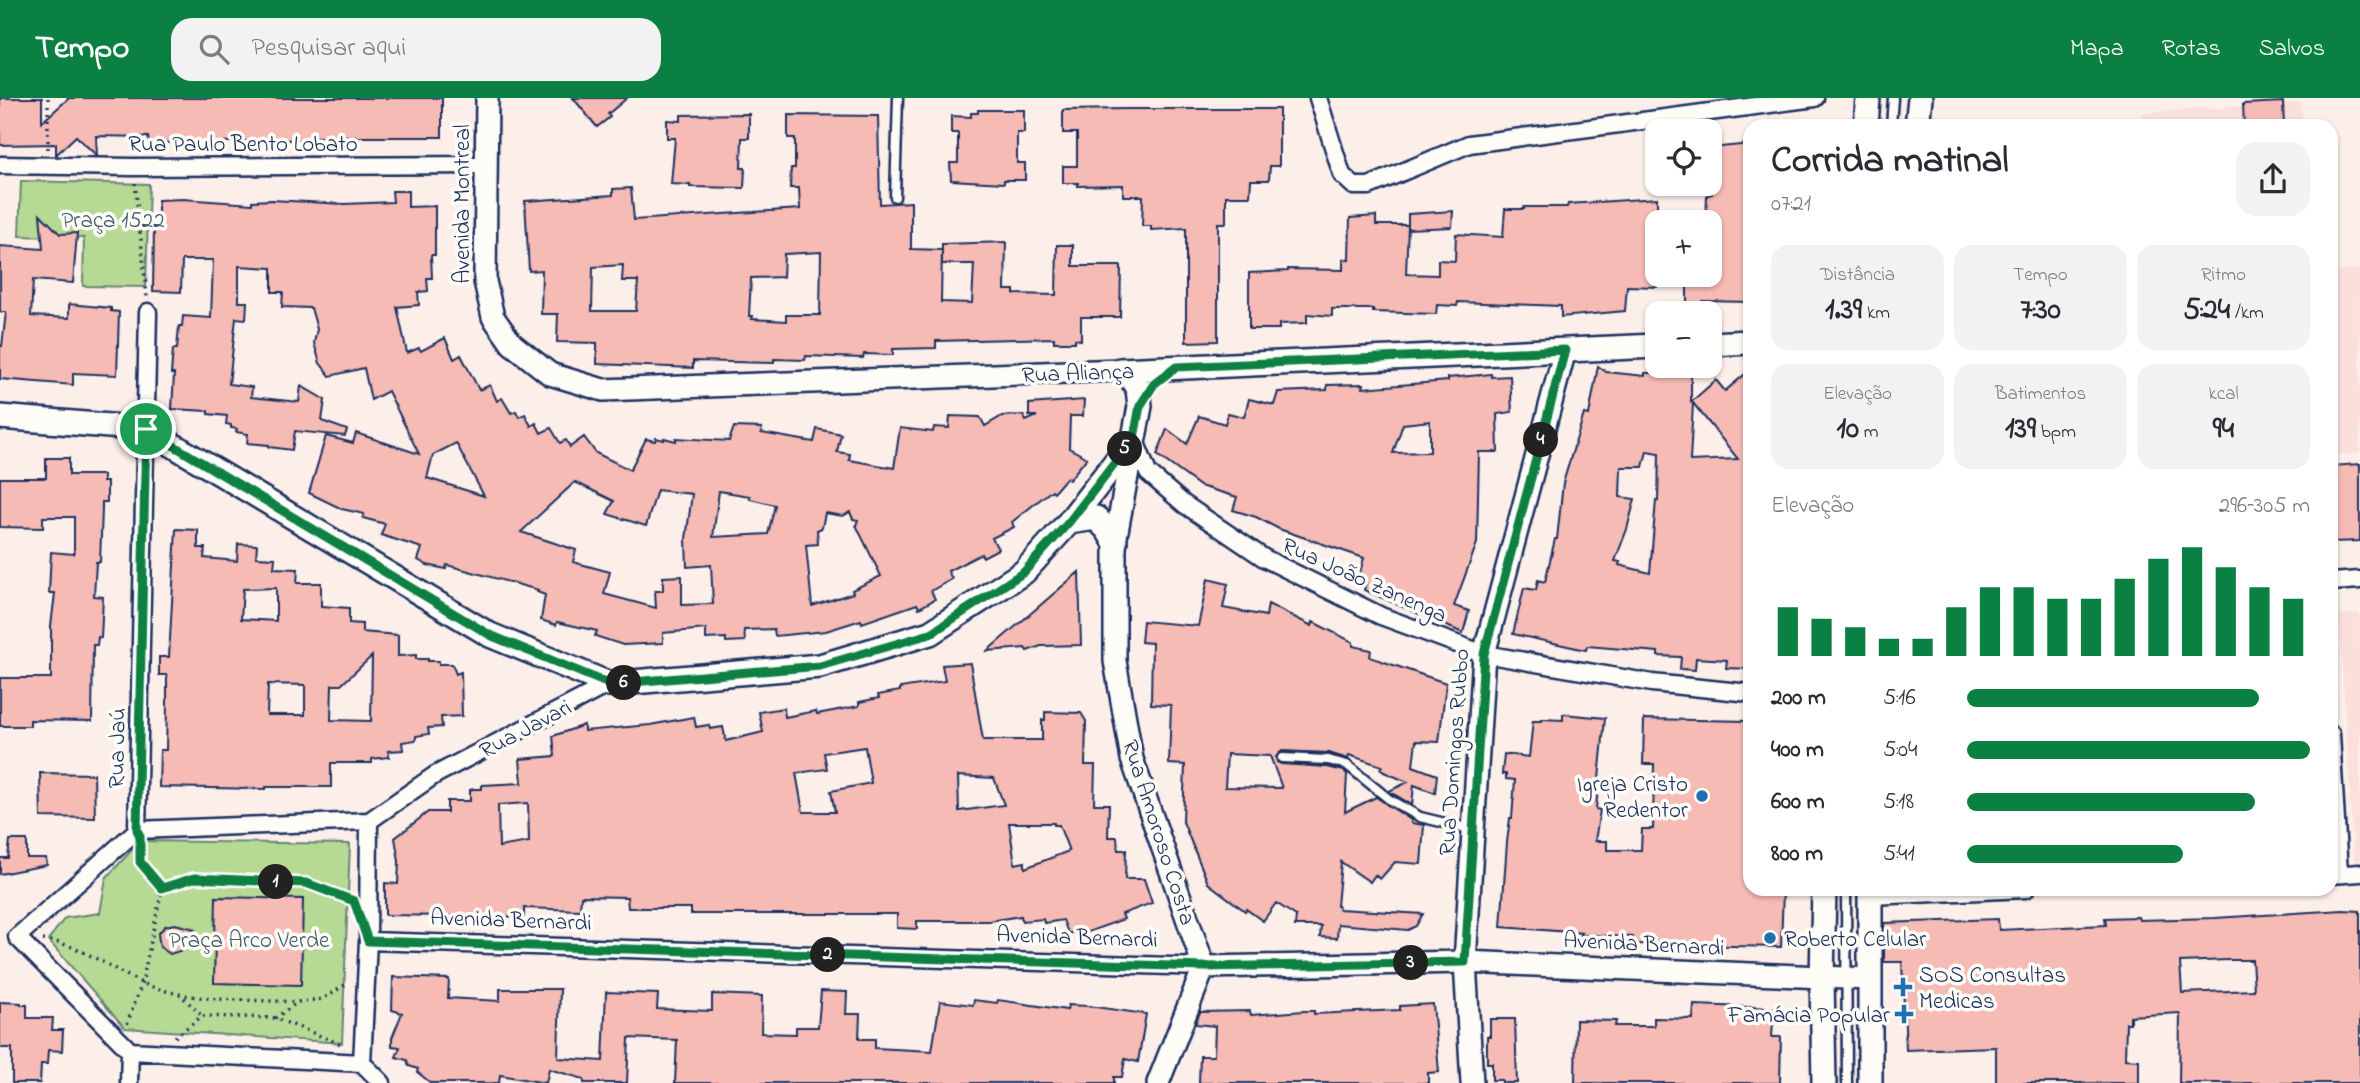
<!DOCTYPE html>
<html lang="pt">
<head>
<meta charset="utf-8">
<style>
	:root { --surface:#fff; --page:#f2f2f3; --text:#2b2b33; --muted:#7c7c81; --accent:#0b8043 }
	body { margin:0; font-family:"Indie Flower",sans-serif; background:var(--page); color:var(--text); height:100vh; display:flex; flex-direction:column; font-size:26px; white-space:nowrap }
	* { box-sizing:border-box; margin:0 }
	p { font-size:23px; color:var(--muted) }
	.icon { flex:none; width:38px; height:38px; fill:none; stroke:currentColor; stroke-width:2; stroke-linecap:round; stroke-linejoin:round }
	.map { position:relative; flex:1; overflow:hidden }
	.side { position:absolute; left:1743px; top:21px; width:595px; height:777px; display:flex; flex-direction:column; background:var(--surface); border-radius:21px; box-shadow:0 2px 5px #0004 }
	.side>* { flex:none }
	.controls { position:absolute; left:1645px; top:21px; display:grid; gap:14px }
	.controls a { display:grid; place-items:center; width:77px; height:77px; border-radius:14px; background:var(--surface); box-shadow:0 2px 5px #0004; font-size:35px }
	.pin { position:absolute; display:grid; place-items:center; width:60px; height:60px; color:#fff; margin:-30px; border:4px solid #fff; border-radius:50%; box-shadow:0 2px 7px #0007 }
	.km { position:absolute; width:35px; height:35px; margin:-18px; border-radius:50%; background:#222; color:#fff; font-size:19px; line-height:35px; text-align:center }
	.round { display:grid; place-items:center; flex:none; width:74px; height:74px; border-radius:21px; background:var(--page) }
	.head { display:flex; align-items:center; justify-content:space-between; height:119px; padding:0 28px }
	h1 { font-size:38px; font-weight:800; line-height:52px }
	.metrics { display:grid; grid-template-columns:repeat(3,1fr); gap:10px; height:119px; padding:7px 28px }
	.metrics div { display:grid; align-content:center; border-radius:18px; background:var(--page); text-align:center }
	.metrics b { font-size:30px; font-weight:800 }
	.metrics small { font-size:19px; font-weight:400 }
	.metrics p { font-size:19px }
	.chart { height:196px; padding:14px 28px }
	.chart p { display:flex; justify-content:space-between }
	.chart svg { width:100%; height:126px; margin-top:7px; stroke:var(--accent); stroke-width:6 }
	ul { padding:0 28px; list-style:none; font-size:23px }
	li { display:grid; grid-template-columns:112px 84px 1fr; align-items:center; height:52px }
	li i { height:18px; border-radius:9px; background:var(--accent) }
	header { display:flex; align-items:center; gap:42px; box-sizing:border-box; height:98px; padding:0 35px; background:var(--accent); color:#fff }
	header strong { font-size:33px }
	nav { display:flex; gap:38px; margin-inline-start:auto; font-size:24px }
	.search { width:490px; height:63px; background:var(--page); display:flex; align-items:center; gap:18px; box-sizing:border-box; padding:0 24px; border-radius:21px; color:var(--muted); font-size:26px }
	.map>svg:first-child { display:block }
</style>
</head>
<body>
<header>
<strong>Tempo</strong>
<div class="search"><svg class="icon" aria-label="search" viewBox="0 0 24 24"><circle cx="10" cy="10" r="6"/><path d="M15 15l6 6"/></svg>Pesquisar aqui</div>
<nav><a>Mapa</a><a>Rotas</a><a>Salvos</a></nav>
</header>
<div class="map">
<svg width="2360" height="985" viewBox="0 0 2360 985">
	<rect width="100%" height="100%" fill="#fcefea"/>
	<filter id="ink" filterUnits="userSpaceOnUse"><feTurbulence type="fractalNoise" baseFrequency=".0143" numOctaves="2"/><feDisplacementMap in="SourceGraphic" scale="14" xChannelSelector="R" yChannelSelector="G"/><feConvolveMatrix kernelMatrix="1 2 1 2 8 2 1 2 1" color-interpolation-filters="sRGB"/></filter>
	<g filter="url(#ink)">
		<path fill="#fadfda" d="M2301 5 2303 28H2141V15Z
			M2360 172V355L2331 357V174Z
			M2360 515V762H2354L2339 517Z"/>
		<path fill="#b6d993" stroke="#688478" stroke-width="2" d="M21 83 149 86 146 189 83 188 84 140 19 138Z
			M140 743 350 746 342 945 125 930 48 842 65 820 100 815 106 780Z"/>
		<path fill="#f6bbb5" stroke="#1b2f5e" stroke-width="2" fill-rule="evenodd" d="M0 0H42V24L69 0H442V39H316V41L224 44 223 54H208L207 44 149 45 148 39 96 38 97 58 76 38 56 57V46L0 47Z
			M573 0H627L608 16 610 19 597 29Z
			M2283 4 2284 28H2244L2243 6Z
			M1126 11H1279V68H1270L1269 82H1251L1250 98H1226V125H1218V243L1186 244V130L1151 132V128H1142L1143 98H1123V87L1078 88V85H1063V68H1077V35H1063V12Z
			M978 12H1024V35H1017V65H1025V82H1004V85L951 82 950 65H958V35H951V18L971 19V15H978Z
			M749 16V40H742L741 70H745L744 90 690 89V87L671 86 675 40H667V22L681 23V17Z
			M788 17 878 18 880 106 911 104V151L942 152 941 204 972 205 974 166H942V146L1006 144 1005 192H1014V196L1056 197 1057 147H1073V168H1121L1120 219H1081V242L1075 241V244H1054V240L936 243V250L893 251V257L864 256 863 260 806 258 805 262 774 261V265L693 263V270L597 266V245L557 244 558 216H541L542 172 529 173 525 103 613 97V91L631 90 634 122 800 111 799 90H790L791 70H795V40H788ZM821 154 820 217H786V223L752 221 753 218H749L751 180 783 179 784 156ZM623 167 622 183H638L636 213H592L593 169Z
			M1750 46V204L1702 203V206L1687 205V177H1710V124H1706L1707 97 1712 96 1711 50Z
			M392 93H408V109L435 108V157H431L432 180H427L428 193 418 194 419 207 397 209 407 255 419 250 421 253 445 240 454 261 461 257 479 292 490 287 497 303 502 300 511 315 516 313 519 319 525 316 531 328 536 325 541 335 551 330 560 345 566 342 570 349 584 339 596 355 630 372 646 341 655 343 656 340 664 342V340L676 343V340L729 343 734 329 762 330 761 335 814 344 817 331 841 336 837 354 850 356 849 362 894 370 900 330 933 334 934 329 949 330 950 318 980 319 985 328 1002 318 1023 317 1026 323 1037 318H1029V306L1084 302 1083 318H1070L1069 350 1087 360 1069 382 1066 380 1054 394 1052 392 1012 424 1014 429 992 440 998 451 983 459 981 456 948 473 952 481 931 493 935 501 919 510 917 506 862 525 861 522 826 533 775 538 774 531 744 532 745 543 726 544V540L706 541V531L663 535V545L623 547 595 538 597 533 557 524 556 527 541 522 545 497 537 494 538 492 447 467 446 471 427 467 418 462 422 450 381 437 385 426 363 420 364 416 342 411 309 395 326 338 353 345 356 335 419 356 388 293 371 302 364 270 330 278 320 265 314 245 317 231 311 210 282 209 283 194H272V170L239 168V204H247L246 221 236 220 229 286 252 289 251 299 299 304 301 288 325 302 322 323 347 332 345 338 295 333 292 352 269 349V347L247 345 248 336 236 334 237 331 231 330V327L226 326 227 318 208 316V313L172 311 174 276H171L173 251H177L179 228H182L183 218 211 220 213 162H182L181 194 153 193 154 126H158V102L183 101 252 106V103L272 102 344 106 393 104ZM456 345 484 398 427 380 433 357ZM575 384 614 403 607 416 646 428 657 392 692 396 686 441 687 469 711 467 713 506 682 507V478L663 479V493H655L656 510 604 496 610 474 573 464 576 452 521 434ZM719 393 750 398V401L775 407 768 436 713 439ZM850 414 853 421 858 422 856 427 881 478 852 492 853 495 812 508 806 447 818 446 817 432 822 430 825 415 843 418Z
			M1657 100V189L1627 188 1625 213 1561 219V208L1458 204 1457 208 1437 207 1436 216 1373 214V211H1332V218L1307 216V225L1279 226V231H1249V175L1288 173V171L1343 172V161L1349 162 1350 120 1376 118V127H1408L1406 176 1438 177V162L1455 163 1456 136 1503 139 1505 111H1524V109H1567L1568 106Z
			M1453 113 1452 129 1408 131V116Z
			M40 116 60 136 77 135 73 185 33 182 31 218 69 220V206L111 210V213L119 214 117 277 73 275V287L0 281V248H2L6 214H0V148L43 151Z
			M1598 268 1606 274 1645 278V275L1691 274V304L1716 282 1725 293 1750 272V571L1726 570 1727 562 1696 560 1695 572 1680 571 1681 559 1658 558V554L1587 548 1586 552 1513 536 1524 490 1536 492 1538 482 1545 484 1555 441H1557L1563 385 1584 316 1589 317ZM1693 305 1738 361 1690 363ZM1647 353 1659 355 1658 403 1656 402 1650 475 1619 467 1620 464 1615 463 1627 431 1635 401 1620 399 1621 369H1643Z
			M1491 276V279L1510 278 1512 314 1497 316 1498 354H1479L1477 445 1454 508 1469 513 1463 535 1364 492 1366 484 1358 481 1364 460 1279 431 1256 419 1233 412 1237 399 1200 388 1157 357 1167 331 1187 346 1199 318 1225 326 1228 315 1244 319 1249 301 1274 307 1278 294 1327 292V287L1364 286 1363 290 1448 283V280ZM1430 323V354L1393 355 1403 326Z
			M46 360H69V377H103V384H107V404H102V411L100 464H96L94 498 103 499 101 540 98 539 97 547H93L92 623 30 622V628H0V580H51V528L55 495H49L51 454 74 456V419H43V430L0 429V380H46Z
			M2360 366V443L2331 444V368Z
			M176 431 198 432V450H205L204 460 237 463 238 446 257 447 256 459 275 460 274 470 298 471 297 485H321V508L349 510V525L362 526V534L398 537V558L416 557V561H428V563H439V566H452L456 576 461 574 462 618 441 619 442 629 428 630 429 636 416 638V642L402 644 403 652 388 653 389 659 372 661V665H331V689H266V691L159 689 160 652H166L167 606V577H159V559H169ZM276 490V523L241 521 243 491ZM372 558 371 623 331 622 332 587H341ZM268 586 305 587V617H267Z
			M1079 474 1081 547 1041 548 1027 553 1025 550 987 553Z
			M1208 481 1228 486 1223 510 1266 518 1268 506 1312 528 1313 524 1353 544V548L1371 552 1370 559 1446 585 1439 644 1416 643 1413 668 1437 677 1435 695 1414 687 1412 707 1389 693 1408 684 1384 674 1380 671 1382 668 1349 657 1348 661 1329 655 1282 653 1276 659 1277 664 1281 666 1327 669 1344 673 1347 676 1345 714 1376 699 1411 722V725L1424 727 1421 766 1395 764 1380 781 1375 777 1370 784 1341 764 1337 808 1339 811 1423 816 1416 828 1408 832 1338 826 1337 840 1320 839 1321 828H1295L1296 818 1276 805 1263 823 1246 811 1245 813 1208 785 1183 724 1185 667 1169 666 1171 607 1151 606 1152 545 1141 544 1143 523 1198 528ZM1227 656 1270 658 1282 690 1225 689Z
			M970 565 983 642H1042V622H1045V614L1081 615 1086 623 1085 667H1095L1094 706H1109L1108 739H1117L1118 752H1126L1125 781H1144L1152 805 1122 816 1124 821 1085 835H1068L1063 822 1044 825 1043 821 1022 823 1021 818 989 823H917V831L897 830V816H691V810H628L627 799 581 798 580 812 524 810V819L385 817V785L398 786 399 763 395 740 428 714H447V703H470V692L473 691H482V687L522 685 520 661 555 658 553 638 584 627V633L650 627 694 619 696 629 709 627 710 631 723 629 726 643 763 634 759 614 784 610 785 619 816 613 817 616 859 608V604L879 600 878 597 900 593V590L945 583 942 567ZM865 649 871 685 831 693 835 714H803L796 675 827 671 824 655ZM958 678 994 680 1004 707 959 713ZM528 705 529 744 499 749 498 707ZM1009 725H1054V727H1059L1069 753 1025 770V764L1015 766Z
			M1563 616 1605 620 1596 711 1600 712 1595 743H1607V752H1641L1642 731H1653L1654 666H1643L1644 621 1750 623V791H1783L1781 849 1633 846V839L1581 837 1582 835 1501 829 1507 744 1510 720H1512L1515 682 1506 681V676H1502L1504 656 1529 659 1533 623H1542V621L1563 622Z
			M40 675 94 676 95 720 41 719Z
			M10 742H27V760H46L47 767 0 776V760H8Z
			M216 799 303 801 301 887 214 885Z
			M2343 812 2360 813V985H2179L2180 915 2130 918V925H2126L2125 961 2139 962V985H1996V949L1906 952 1902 864H1884V825L1998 821 1999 832 2106 827 2105 820 2138 819 2139 822 2215 820ZM2228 862H2252L2254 892 2182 895 2180 864Z
			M175 826 195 831 183 852 170 856 160 849 158 836 165 828Z
			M393 879 449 881 448 900 500 903V891H560L558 960 603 963 606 894 658 896 657 911 712 913V896L762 898 761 935 796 936V929H818L821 893 847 894 846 916H860L859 941H875V950L932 953 940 903 973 907 974 902 997 905 998 902 1067 912 1068 907 1088 908 1146 916 1138 964 1125 961 1122 979H1114V985H675L677 942 629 940 627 985H584V981L549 971 546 985 500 977 499 985H431L417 974 418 971 409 968 407 962 396 959 400 949 392 948V940L402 915 392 912Z
			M0 904 21 905V907H27V920H53L52 932H63L62 953 48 952 47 966H41L40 985H12V950H0Z
			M1433 906 1439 974 1428 975V985H1199L1200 958H1214L1215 928 1195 926 1200 914 1250 913 1251 917 1304 913H1314V916L1400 912V908Z
			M1694 907 1774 910 1772 939H1781L1780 985H1575L1576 922 1616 923 1615 928H1654V920L1693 921Z
			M1490 921H1515L1517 985H1502V982H1492V965H1487V938H1490Z"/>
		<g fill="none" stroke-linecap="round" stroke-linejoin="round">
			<g stroke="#1b2f5e" stroke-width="13">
				<path id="service" d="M1891 28 1893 0
					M895 99 898 0
					M1282 660 1328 662 1347 667 1390 702 1420 719 1470 731
					M1846 791 1847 985"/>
			</g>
			<g stroke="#1b2f5e" stroke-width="21">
				<path id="minor" d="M1318 0 1342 77 1354 88H1369L1469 46 1815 0
					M0 67 133 69 487 67
					M1134 340 1148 375 1184 406 1264 460 1381 518 1484 556 1652 585 1750 595
					M2331 484 2360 482
					M2331 636 2339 776
					M369 723 435 677 609 586
					M2331 777 2360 775
					M1869 798 2026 791
					M368 843 1204 869
					M130 953 362 965 368 843 369 723 137 732
					M362 965 382 985
					M129 985 130 953 17 839 137 732 148 214"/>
			</g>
			<g stroke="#1b2f5e" stroke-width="26">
				<path id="tertiary" d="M487 0 485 183 493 219 512 246 550 276 603 292 1120 272
					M1134 340 1115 444V563L1132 661 1204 869 1158 985
					M1204 869 1465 864 1869 881
					M1472 985 1465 864 1484 556 1565 252"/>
			</g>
			<g stroke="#1b2f5e" stroke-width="28">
				<path id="secondary" d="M1866 28 1868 0
					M1917 28 1920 0
					M1710 246 1750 244
					M1120 272 1657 248
					M0 319 146 331 490 537 609 586 820 568 930 535 1024 474 1069 424 1134 340 1140 308 1138 291 1131 280 1120 272
					M1069 424 1096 420 1107 431 1115 444
					M1824 791 1822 880 1824 985
					M1870 791V985"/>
			</g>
			<path stroke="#1b2f5e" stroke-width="3.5" stroke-dasharray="2 5" stroke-linecap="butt" d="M48 51V0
				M135 85 147 199
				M162 791 193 780 306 785 351 802
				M43 842C78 845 111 871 142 885 190 905 245 901 297 904
				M184 900 202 918
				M275 920 298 904 323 901 348 885
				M127 926 142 885 162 791 140 764V751
				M175 939 202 918 275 920 343 947"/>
			<use href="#service" stroke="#fdfcf7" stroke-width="8"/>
			<use href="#minor" stroke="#fdfcf7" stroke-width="16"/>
			<use href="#tertiary" stroke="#fdfcf7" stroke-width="21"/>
			<use href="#secondary" stroke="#fdfcf7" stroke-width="23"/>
		</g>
	</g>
	<g fill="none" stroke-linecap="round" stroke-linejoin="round" filter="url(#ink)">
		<g stroke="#fff" stroke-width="14">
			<path id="route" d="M1565 252 1484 556 1465 864 1204 869 368 843 354 803 306 785 194 780 162 790 140 764V738L137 732 146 331 490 537 609 586 820 568 930 536 1024 474 1069 424 1134 340 1140 308 1154 286 1176 269Z"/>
		</g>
		<use href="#route" stroke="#0b8043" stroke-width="9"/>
	</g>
	<g fill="#1f6fb2" stroke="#fdfcf7" stroke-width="2.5">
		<circle cx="1702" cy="698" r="7"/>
		<circle cx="1770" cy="840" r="7"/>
		<path d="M1899.5 878.5h7v7h7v7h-7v7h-7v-7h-7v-7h7z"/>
		<path d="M1900.5 905.5h7v7h7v7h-7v7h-7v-7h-7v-7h7z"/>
	</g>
	<g text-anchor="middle" stroke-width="7" stroke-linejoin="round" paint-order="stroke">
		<g font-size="23" fill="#1b2f5e" stroke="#fdfcf7">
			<text x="243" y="53">Rua Paulo Bento Lobato</text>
			<text transform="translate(461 106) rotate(-90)" y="8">Avenida Montreal</text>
			<text transform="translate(1078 274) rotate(-2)" y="8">Rua Aliança</text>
			<text transform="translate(1365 481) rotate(24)" y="8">Rua João Zanenga</text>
			<text transform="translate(525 630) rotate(-28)" y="8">Rua Javari</text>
			<text transform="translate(116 650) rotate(-89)" y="8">Rua Jaú</text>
			<text transform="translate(1453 654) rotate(-86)" y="8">Rua Domingos Rubbo</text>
			<text transform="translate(1160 734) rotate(72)" y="8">Rua Amoroso Costa</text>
			<text transform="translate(511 821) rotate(2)" y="8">Avenida Bernardi</text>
			<text transform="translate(1077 838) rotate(2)" y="8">Avenida Bernardi</text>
			<text transform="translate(1644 845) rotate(3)" y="8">Avenida Bernardi</text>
		</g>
		<g font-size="23" fill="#425a6b" stroke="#fdfcf7">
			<text x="113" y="129">Praça 1522</text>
			<text x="249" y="849">Praça Arco Verde</text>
		</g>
		<g font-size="23" fill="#1b2f5e" stroke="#fdfcf7" text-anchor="end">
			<text x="1688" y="693">Igreja Cristo<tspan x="1688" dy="26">Redentor</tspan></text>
			<text x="1784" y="848" text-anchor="start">Roberto Celular</text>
			<text x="1919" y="884" text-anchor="start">SOS Consultas<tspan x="1919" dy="26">Medicas</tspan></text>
			<text x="1890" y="924">Famácia Popular</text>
		</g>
	</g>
</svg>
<div class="controls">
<a><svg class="icon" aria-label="locate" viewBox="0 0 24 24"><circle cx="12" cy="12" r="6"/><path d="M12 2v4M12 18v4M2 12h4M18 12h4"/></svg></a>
<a>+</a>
<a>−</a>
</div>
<div class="pin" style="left:146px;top:331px;background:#1e9e55"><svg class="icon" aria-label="arrive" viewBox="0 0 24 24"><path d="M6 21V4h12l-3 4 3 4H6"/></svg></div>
<b class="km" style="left:276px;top:784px">1</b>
<b class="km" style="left:828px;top:857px">2</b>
<b class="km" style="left:1411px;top:865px">3</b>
<b class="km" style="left:1541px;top:342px">4</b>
<b class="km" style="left:1125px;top:351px">5</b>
<b class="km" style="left:624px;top:585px">6</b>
<section class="side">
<div class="head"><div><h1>Corrida matinal</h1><p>07:21</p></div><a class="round"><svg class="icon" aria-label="share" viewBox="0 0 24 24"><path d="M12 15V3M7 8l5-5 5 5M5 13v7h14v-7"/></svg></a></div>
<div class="metrics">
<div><p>Distância</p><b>1.39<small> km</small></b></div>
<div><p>Tempo</p><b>7:30</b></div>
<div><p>Ritmo</p><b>5:24<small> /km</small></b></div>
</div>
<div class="metrics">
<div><p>Elevação</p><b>10<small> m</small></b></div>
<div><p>Batimentos</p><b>139<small> bpm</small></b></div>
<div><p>kcal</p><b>94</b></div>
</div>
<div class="chart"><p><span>Elevação</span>296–305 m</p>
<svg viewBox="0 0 160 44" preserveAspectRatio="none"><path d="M5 44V27M15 44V31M25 44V34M35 44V38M45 44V38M55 44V27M65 44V20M75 44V20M85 44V24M95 44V24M105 44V17M115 44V10M125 44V6M135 44V13M145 44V20M155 44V24"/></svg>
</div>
<ul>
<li><b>200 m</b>5:16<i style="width:85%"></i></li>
<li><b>400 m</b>5:04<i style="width:100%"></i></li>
<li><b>600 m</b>5:18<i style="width:84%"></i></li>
<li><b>800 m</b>5:41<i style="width:63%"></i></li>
</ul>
</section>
</div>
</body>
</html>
